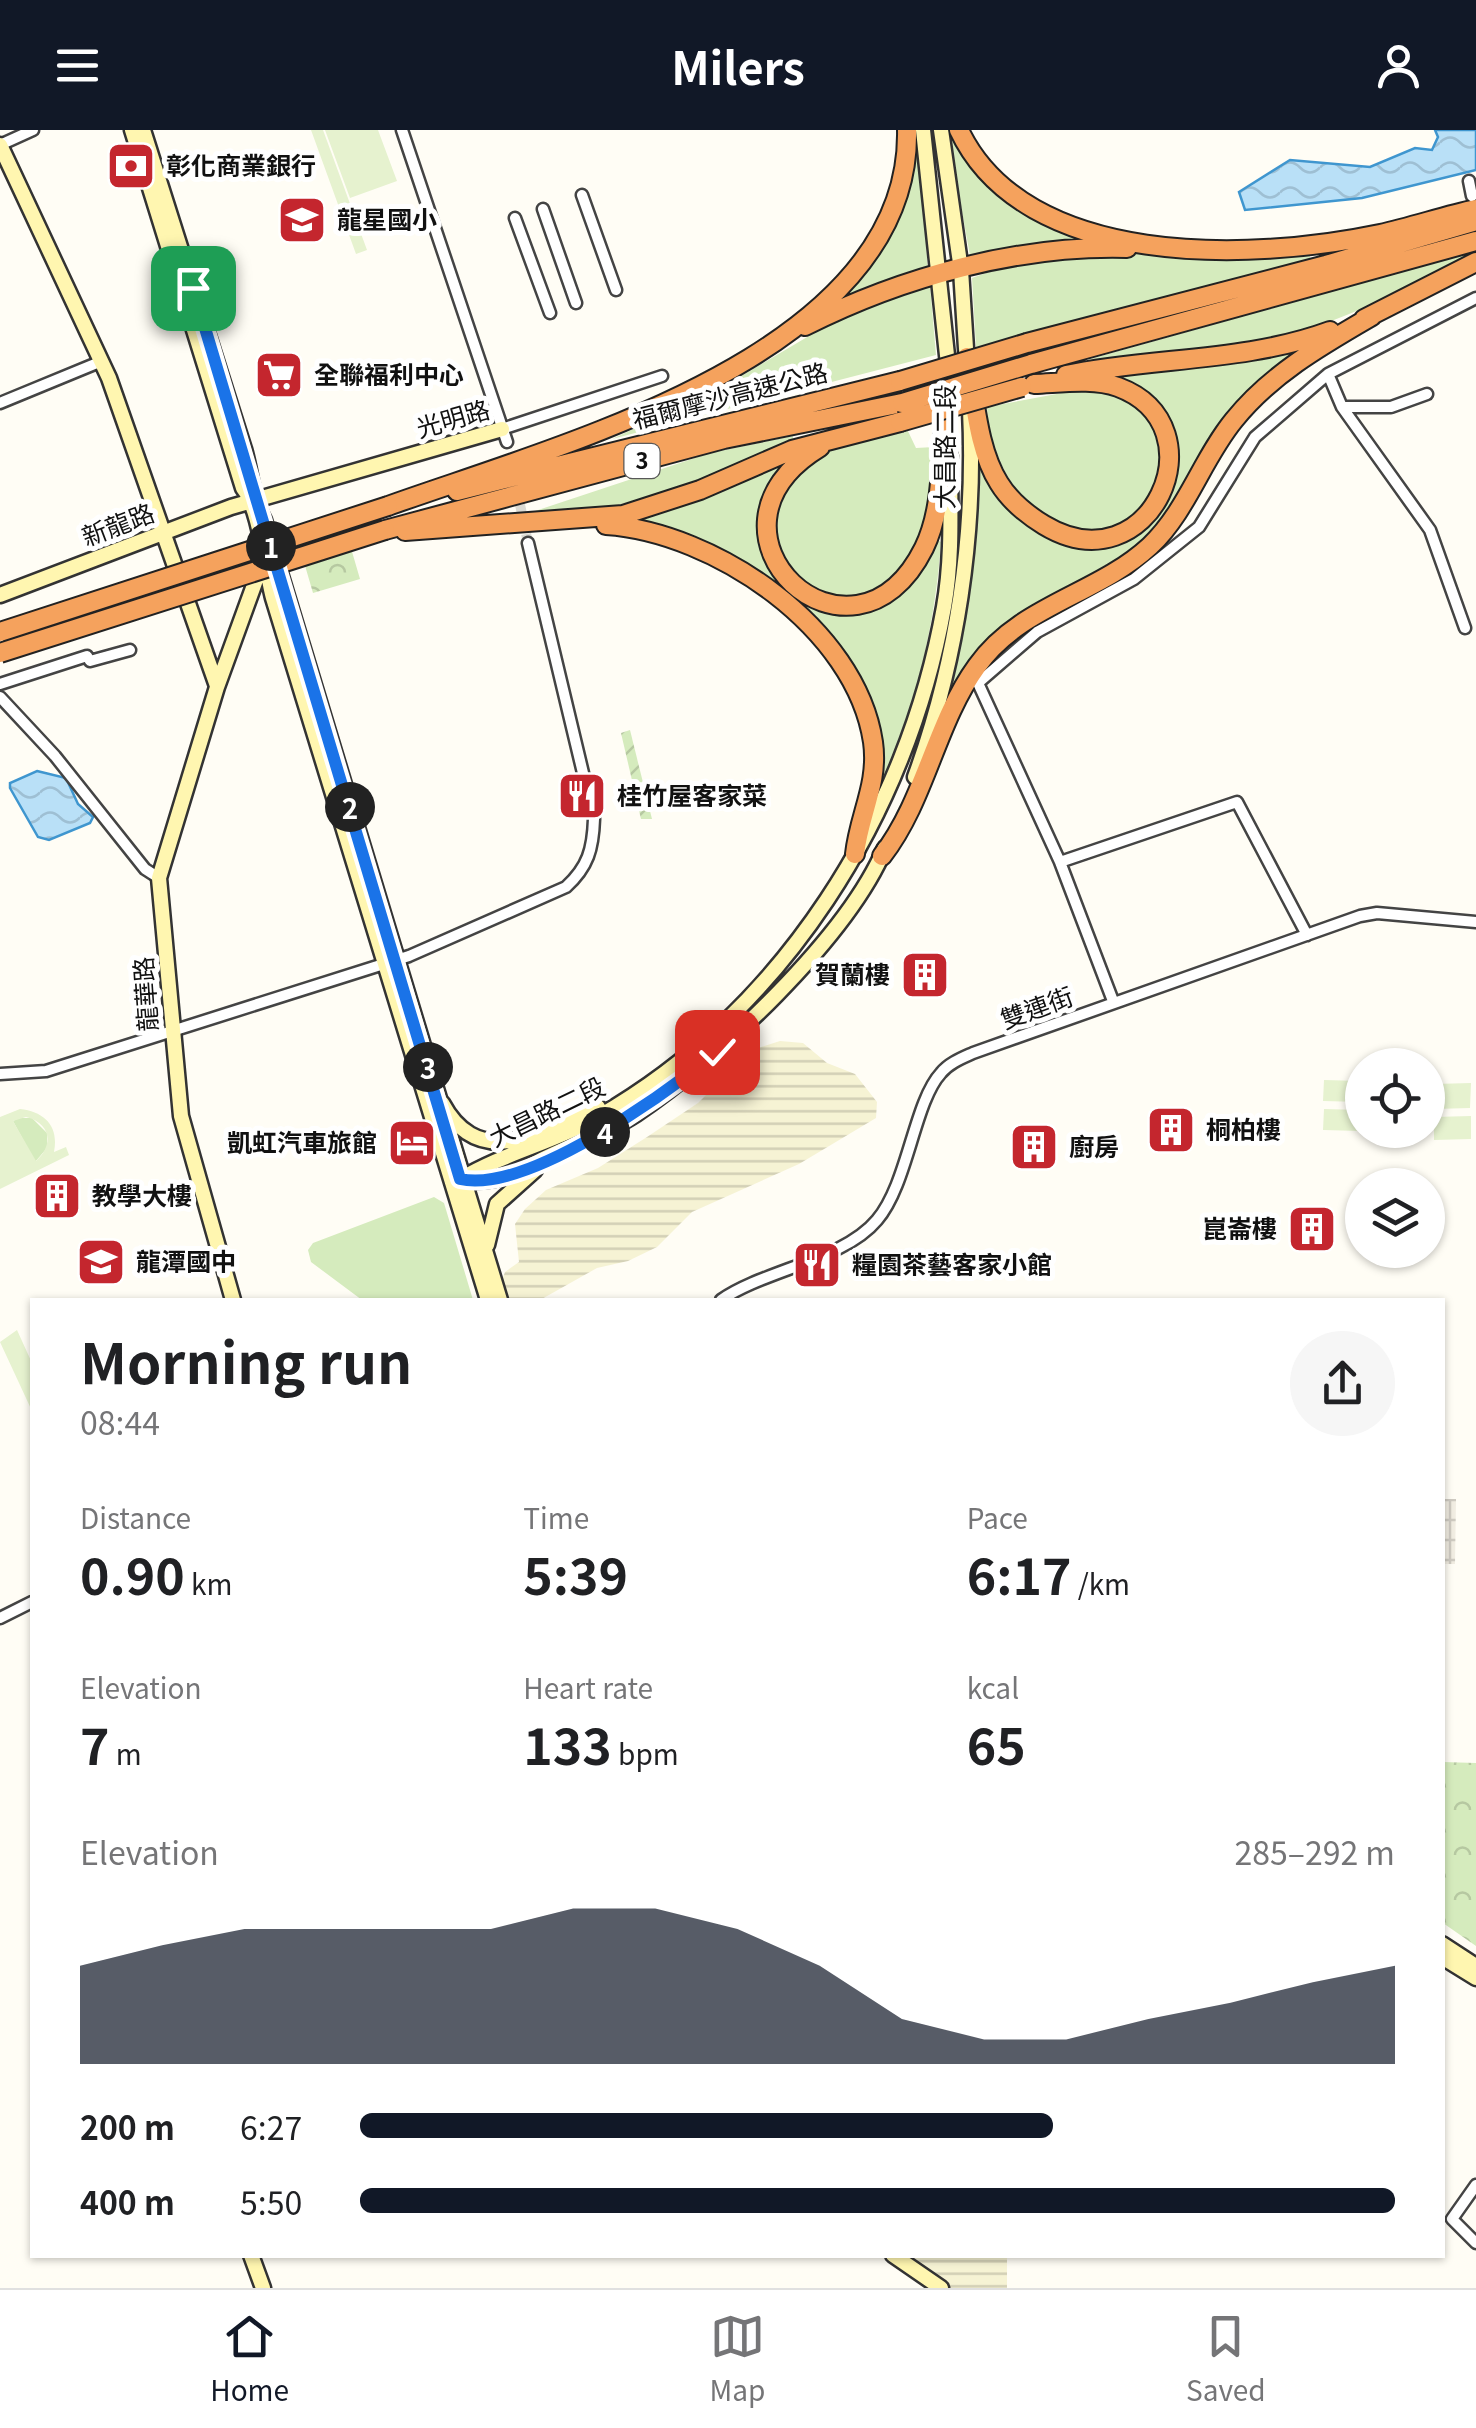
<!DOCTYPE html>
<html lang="en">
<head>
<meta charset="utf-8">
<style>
	:root { --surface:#fff; --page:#f6f6f6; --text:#202124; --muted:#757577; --line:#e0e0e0; --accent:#111827 }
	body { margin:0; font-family:Georgia,"Noto Sans TC",serif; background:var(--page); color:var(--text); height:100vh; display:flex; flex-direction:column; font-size:38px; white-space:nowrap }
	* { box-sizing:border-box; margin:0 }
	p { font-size:32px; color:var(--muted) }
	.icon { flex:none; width:55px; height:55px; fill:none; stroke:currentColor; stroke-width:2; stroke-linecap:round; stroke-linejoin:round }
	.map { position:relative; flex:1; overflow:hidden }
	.drawer { position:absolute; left:30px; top:1168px; width:1415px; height:960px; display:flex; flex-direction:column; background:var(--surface); border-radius:0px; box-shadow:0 2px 8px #0004 }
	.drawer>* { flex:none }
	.buttons { position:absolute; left:1345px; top:918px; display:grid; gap:20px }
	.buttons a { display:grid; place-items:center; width:100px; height:100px; border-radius:50%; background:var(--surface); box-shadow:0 2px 8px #0004; font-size:50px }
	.pin { position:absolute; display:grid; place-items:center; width:85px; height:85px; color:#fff; margin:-42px; border-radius:20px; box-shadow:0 5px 15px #0006 }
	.km { position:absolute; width:50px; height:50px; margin:-25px; border-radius:50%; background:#222; color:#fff; font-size:28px; line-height:50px; text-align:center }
	.round { display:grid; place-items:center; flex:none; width:105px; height:105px; border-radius:52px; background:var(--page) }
	.headline { display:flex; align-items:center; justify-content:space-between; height:170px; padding:0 50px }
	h1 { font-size:55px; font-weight:700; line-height:75px }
	.metrics { display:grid; grid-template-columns:repeat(3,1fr); gap:15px; height:170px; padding:10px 50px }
	.metrics div { display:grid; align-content:center }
	.metrics b { font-size:50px; font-weight:700 }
	.metrics small { font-size:28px; font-weight:400 }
	.metrics p { font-size:28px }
	.chart { height:280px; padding:20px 50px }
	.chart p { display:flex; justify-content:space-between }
	.chart svg { width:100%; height:180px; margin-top:10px; fill:var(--accent); opacity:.7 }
	ul { padding:0 50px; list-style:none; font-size:32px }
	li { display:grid; grid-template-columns:160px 120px 1fr; align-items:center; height:75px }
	li i { height:25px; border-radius:12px; background:var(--accent) }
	header { display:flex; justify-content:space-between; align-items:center; height:130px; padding:0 50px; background:var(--accent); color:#fff; font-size:45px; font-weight:700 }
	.tabs { display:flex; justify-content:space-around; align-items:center; height:140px; border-top:2px solid var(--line); background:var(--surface); font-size:28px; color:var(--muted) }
	.tabs a { display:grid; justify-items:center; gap:5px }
	.tabs .on { color:var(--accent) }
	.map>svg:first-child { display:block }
</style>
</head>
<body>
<header><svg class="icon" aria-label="menu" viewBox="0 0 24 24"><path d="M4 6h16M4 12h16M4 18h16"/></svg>Milers<svg class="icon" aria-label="person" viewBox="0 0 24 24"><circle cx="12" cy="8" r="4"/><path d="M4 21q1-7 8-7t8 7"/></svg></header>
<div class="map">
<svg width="1476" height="2158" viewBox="0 0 1476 2158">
	<defs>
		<pattern id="farmland-rules" width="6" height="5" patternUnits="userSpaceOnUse" patternTransform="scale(2.5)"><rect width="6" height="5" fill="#f6f3d4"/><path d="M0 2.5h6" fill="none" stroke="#d2cfb5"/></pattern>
		<pattern id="park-crowns" width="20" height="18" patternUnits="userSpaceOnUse" patternTransform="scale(2.5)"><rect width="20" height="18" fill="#d5ebbd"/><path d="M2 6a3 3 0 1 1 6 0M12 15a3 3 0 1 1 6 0" fill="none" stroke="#b6c8a1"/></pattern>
		<pattern id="garden-furrows" width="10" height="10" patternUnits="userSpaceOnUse" patternTransform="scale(2.5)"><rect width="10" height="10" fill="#d5ebbd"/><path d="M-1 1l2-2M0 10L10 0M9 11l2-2" fill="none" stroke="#b6c8a1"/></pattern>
		<pattern id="plaza-grid" width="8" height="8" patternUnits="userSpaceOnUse" patternTransform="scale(2.5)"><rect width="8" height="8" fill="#f1ede2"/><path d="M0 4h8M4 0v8" fill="none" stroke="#cecac1"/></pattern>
		<pattern id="water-waves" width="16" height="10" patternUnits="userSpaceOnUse" patternTransform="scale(2.5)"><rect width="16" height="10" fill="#b9e0f7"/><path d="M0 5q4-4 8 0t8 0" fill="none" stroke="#9ebfd3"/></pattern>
	</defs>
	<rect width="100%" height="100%" fill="#fffdf5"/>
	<path fill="url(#farmland-rules)" d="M780 911 803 913 827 933 855 944 877 972 876 988 799 1034 692 1082 657 1117 628 1131 597 1138 540 1170H507L501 1153 505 1142 519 1132 515 1094 525 1079 546 1060 598 1038 647 1007 698 973 713 958 743 944 758 918Z
		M898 2125H1007V2158H950Z"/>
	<path fill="#d5ebbd" d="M947 0 989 57 1021 83 1088 107 1089 114 971 131Z
		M915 21 920 22 928 142 819 183C867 137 909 90 915 21Z
		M1310 121V129L976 217 972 148C1077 109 1200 121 1310 121Z
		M1476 121C1407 159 1336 196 1258 213 1202 225 1141 225 1083 231Z
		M930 155 936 225 612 309 721 258 846 184Z
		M1312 214 1282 232 1231 280 1208 312 1179 372 1146 412 1022 483 954 568 950 561 969 462 978 314C993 338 1010 380 1032 397 1078 432 1153 414 1173 358 1180 336 1171 312 1166 291L1103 246Z
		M1089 258C1142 269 1187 310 1150 367 1142 380 1134 392 1118 398 1045 427 989 339 987 277Z
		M906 297 916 318 934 317C930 388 927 430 861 467 847 466 828 467 816 462 766 439 764 374 799 339 824 315 874 307 906 297Z
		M793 306V313C693 355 631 382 520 386L710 323Z
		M800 323C675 423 874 573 936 409L941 412C935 502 911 591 877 674 880 645 884 619 878 589 865 529 779 446 723 423 695 411 664 402 635 392Z
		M19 988H32L47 1003V1018L35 1032 13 991Z
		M434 1067 444 1073 473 1170H362L311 1132 308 1120 313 1113Z"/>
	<path fill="url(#park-crowns)" d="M341 384 360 449 313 463 294 398Z
		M1443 1632 1476 1633V1816L1443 1793Z"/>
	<path fill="url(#garden-furrows)" d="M630 600 652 689H641L621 603Z"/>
	<path fill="#e6f2cf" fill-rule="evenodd" d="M311 0H323L367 120 356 124Z
		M325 0H378L397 51 350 68Z
		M1324 950 1361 951V972L1323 971Z
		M1471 953 1470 978 1435 979V954Z
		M20 979C45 982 59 996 54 1022L66 1017 69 1025 0 1059V987ZM26 987C51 993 54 1015 36 1031L13 991Z
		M1324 979 1361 980 1360 1001 1323 1000Z
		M1471 986V1009L1434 1010V987Z
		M17 1200 32 1233V1281L0 1212Z"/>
	<path fill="url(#plaza-grid)" d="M1443 1369H1456L1455 1434H1443Z"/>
	<path fill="url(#water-waves)" stroke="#3f96cf" stroke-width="2.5" d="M1435 0H1476V40L1362 68 1245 80 1239 62 1290 30 1370 37 1415 18 1432 20 1438 7Z
		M37 641 66 648 78 674 93 687 90 693 49 710 38 707 10 658V653Z"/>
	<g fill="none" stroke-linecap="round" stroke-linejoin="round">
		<path stroke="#dbdad3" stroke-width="10" stroke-dasharray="10 5" stroke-linecap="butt" d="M517 360 528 413"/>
		<g stroke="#444" stroke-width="15">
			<path id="street" d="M402 0 507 312
				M0 15 33 0
				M1469 51 1472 66
				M582 65 616 160
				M543 79 576 173
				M515 88 550 183
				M0 273 102 231
				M1342 277H1391L1427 264
				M502 299 662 246
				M1465 498 1430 400 1342 277 1328 244 1476 168
				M0 554 87 526 90 531 130 520
				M0 567 55 626 145 739 159 748
				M1060 732 1237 672 1307 805
				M1113 871 1060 732 978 553 1037 502 1134 449 1199 397 1255 307 1328 244
				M0 944 46 941 409 826 566 757C588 737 593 719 594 689L528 413
				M721 1170C764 1140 844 1130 877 1090 908 1054 914 972 941 943 949 933 962 928 973 923L1360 786 1377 783 1476 792
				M0 1488 32 1472
				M1476 2055 1452 2089 1476 2113"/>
		</g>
		<g stroke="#333" stroke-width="19">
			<path id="secondary" d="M132 0 243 358C260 379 265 438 273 468L488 1170
				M143 0 244 319C251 343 252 368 264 390L500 1170
				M923 0 949 244
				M941 0 961 140 967 234
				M0 15 109 248 217 556
				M0 465 231 377 502 299
				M915 647C957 531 976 404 970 280
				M442 973C480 1044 545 1000 598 977
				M461 1049C495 1057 523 1038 554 1024 582 1011 610 1001 636 984 717 930 847 808 885 718
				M461 1049C504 1023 555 1012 598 987 784 880 907 685 944 477 953 427 950 376 950 326
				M487 1115 497 1074 535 1040
				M233 1170 181 986 159 748 217 557 261 436
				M1442 1814 1476 1836
				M1442 1827 1476 1848
				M251 2125 263 2158
				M893 2125 941 2158"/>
		</g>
		<g stroke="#222" stroke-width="22">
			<path id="highway" d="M959 0C1025 140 1252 131 1380 104 1412 97 1444 86 1476 79
				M1364 189 1476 132
				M805 196C902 147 1018 115 1127 118
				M1027 213 1326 135 1476 91
				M967 227C975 267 977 318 999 353 1010 371 1026 384 1044 395 1150 459 1223 296 1118 257 1093 248 1061 253 1034 254
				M1031 234 1476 111
				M1066 245C1154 227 1246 232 1330 201
				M820 317C680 402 852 562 924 418 946 373 939 316 948 267
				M457 361 900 251
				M388 376C554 316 912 225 907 0
				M606 395C715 402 856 498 873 612 879 654 859 685 855 724
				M385 400 724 309 902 273
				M405 401 623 385 700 360 792 320 900 292
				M882 726C926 669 935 594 977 536 1020 475 1097 465 1150 416 1187 381 1202 329 1234 290 1271 244 1322 215 1372 186"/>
		</g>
		<use href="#street" stroke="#fff" stroke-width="10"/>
		<use href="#secondary" stroke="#fff6b0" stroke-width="14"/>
		<use href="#highway" stroke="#f5a25d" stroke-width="18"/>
		<g stroke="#222" stroke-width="22" stroke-linecap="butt">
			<path id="highway-bridge" d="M900 251 1027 213
				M902 273 1031 234
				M900 292 1022 257
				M0 502 388 376
				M0 523 385 400"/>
		</g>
		<use href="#highway-bridge" stroke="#f5a25d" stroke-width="18"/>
	</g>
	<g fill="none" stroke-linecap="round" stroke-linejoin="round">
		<g stroke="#fff" stroke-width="20">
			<path id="route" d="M193 158 460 1049C527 1064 665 964 717 922"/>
		</g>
		<use href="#route" stroke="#1a73e8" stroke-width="12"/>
	</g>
	<defs>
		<g id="bank-square" transform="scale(2.5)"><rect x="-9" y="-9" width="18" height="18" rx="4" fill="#c4262e" stroke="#fff"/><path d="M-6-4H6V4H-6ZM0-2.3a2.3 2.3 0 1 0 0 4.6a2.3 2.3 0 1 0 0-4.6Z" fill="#fff"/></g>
		<g id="school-square" transform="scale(2.5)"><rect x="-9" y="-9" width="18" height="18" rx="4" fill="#c4262e" stroke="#fff"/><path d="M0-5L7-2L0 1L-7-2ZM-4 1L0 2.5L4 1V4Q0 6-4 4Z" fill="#fff"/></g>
		<g id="supermarket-square" transform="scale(2.5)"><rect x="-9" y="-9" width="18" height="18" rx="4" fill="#c4262e" stroke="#fff"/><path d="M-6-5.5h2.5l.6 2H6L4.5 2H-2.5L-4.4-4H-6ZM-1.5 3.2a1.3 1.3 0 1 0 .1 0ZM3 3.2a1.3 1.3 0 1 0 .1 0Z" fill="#fff"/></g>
		<g id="restaurant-square" transform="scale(2.5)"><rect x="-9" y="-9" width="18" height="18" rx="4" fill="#c4262e" stroke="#fff"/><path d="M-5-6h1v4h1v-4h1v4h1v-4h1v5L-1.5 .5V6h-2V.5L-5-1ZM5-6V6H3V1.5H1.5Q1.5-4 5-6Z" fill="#fff"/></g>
		<g id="building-square" transform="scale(2.5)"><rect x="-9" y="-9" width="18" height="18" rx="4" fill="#c4262e" stroke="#fff"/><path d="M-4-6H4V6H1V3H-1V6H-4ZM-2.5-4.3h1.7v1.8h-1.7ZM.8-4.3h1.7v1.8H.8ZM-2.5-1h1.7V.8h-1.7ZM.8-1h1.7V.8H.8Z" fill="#fff"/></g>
		<g id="hotel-square" transform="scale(2.5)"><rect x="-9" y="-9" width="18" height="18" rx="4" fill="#c4262e" stroke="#fff"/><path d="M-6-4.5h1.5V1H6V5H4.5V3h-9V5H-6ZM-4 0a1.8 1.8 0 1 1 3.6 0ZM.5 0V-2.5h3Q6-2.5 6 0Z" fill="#fff"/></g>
	</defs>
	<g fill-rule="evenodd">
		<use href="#bank-square" x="131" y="36"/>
		<use href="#school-square" x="302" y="90"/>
		<use href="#supermarket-square" x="279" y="245"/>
		<use href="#restaurant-square" x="582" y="666"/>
		<use href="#building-square" x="925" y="845"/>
		<use href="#building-square" x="1171" y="1000"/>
		<use href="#hotel-square" x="412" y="1013"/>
		<use href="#building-square" x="1034" y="1017"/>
		<use href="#building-square" x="57" y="1066"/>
		<use href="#building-square" x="1312" y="1099"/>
		<use href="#school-square" x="101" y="1132"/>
		<use href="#restaurant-square" x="817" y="1135"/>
	</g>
	<g text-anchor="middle" stroke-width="10" stroke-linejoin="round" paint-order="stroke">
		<rect fill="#fff" stroke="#585858" stroke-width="2.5" x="624.5" y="314" width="35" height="34" rx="8"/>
		<g font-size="22" font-weight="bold" fill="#111">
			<text x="642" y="339">3</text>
		</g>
		<g font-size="25" font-weight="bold" fill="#111" stroke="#fff" text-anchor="start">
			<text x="166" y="45">彰化商業銀行</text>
			<text x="337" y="99">龍星國小</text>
			<text x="314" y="254">全聯福利中心</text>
			<text x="617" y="675">桂竹屋客家菜</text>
			<text x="890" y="854" text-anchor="end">賀蘭樓</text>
			<text x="1206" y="1009">桐柏樓</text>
			<text x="377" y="1022" text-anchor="end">凱虹汽車旅館</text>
			<text x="1069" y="1026">廚房</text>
			<text x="92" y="1075">教學大樓</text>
			<text x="1277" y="1108" text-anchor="end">崑崙樓</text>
			<text x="136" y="1141">龍潭國中</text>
			<text x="852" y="1144">糧園茶藝客家小館</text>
		</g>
		<g font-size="25" fill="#111" stroke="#fff">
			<text transform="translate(730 266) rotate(-14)" y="9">福爾摩沙高速公路</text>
			<text transform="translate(453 289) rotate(-16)" y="9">光明路</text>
			<text transform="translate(945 317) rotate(-90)" y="9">大昌路二段</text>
			<text transform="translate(118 395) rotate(-21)" y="9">新龍路</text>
			<text transform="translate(146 864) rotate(-94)" y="9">龍華路</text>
			<text transform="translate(1037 878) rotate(-20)" y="9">雙連街</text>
			<text transform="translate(547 982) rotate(-26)" y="9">大昌路二段</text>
		</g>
	</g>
</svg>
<div class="buttons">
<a><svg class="icon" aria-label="locate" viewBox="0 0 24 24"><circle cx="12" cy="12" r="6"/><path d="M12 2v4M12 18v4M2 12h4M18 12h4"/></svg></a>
<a><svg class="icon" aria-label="layers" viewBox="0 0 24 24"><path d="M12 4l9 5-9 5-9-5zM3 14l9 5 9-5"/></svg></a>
</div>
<div class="pin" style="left:193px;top:158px;background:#1e9e55"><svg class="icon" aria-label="arrive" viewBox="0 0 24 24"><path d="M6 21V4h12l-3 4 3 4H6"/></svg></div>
<div class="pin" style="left:717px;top:922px;background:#d93025"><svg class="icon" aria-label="check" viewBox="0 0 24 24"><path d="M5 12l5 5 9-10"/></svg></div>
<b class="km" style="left:271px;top:416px">1</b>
<b class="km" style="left:350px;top:677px">2</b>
<b class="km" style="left:428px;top:937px">3</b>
<b class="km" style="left:605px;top:1002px">4</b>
<section class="drawer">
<div class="headline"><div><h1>Morning run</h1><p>08:44</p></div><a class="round"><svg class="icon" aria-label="share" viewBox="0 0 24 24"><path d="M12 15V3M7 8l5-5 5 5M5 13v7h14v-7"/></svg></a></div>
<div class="metrics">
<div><p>Distance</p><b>0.90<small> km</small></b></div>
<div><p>Time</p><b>5:39</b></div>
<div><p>Pace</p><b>6:17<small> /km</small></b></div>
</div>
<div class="metrics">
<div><p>Elevation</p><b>7<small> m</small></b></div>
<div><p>Heart rate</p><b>133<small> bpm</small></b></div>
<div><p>kcal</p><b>65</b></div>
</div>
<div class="chart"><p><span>Elevation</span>285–292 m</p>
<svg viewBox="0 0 160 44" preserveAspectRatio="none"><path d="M0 44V20L10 15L20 11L30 11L40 11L50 11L60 6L70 6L80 11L90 20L100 33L110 38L120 38L130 33L140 29L150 24L160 20V44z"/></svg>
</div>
<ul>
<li><b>200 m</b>6:27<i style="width:67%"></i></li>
<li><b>400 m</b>5:50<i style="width:100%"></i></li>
</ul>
</section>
</div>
<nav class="tabs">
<a class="on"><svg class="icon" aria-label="home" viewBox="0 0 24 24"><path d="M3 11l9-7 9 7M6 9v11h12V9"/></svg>Home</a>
<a><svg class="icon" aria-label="map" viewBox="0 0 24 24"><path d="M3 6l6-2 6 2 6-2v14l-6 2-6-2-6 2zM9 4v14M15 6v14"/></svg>Map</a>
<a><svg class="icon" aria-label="saved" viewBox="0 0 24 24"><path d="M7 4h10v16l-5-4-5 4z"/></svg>Saved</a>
</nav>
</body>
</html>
